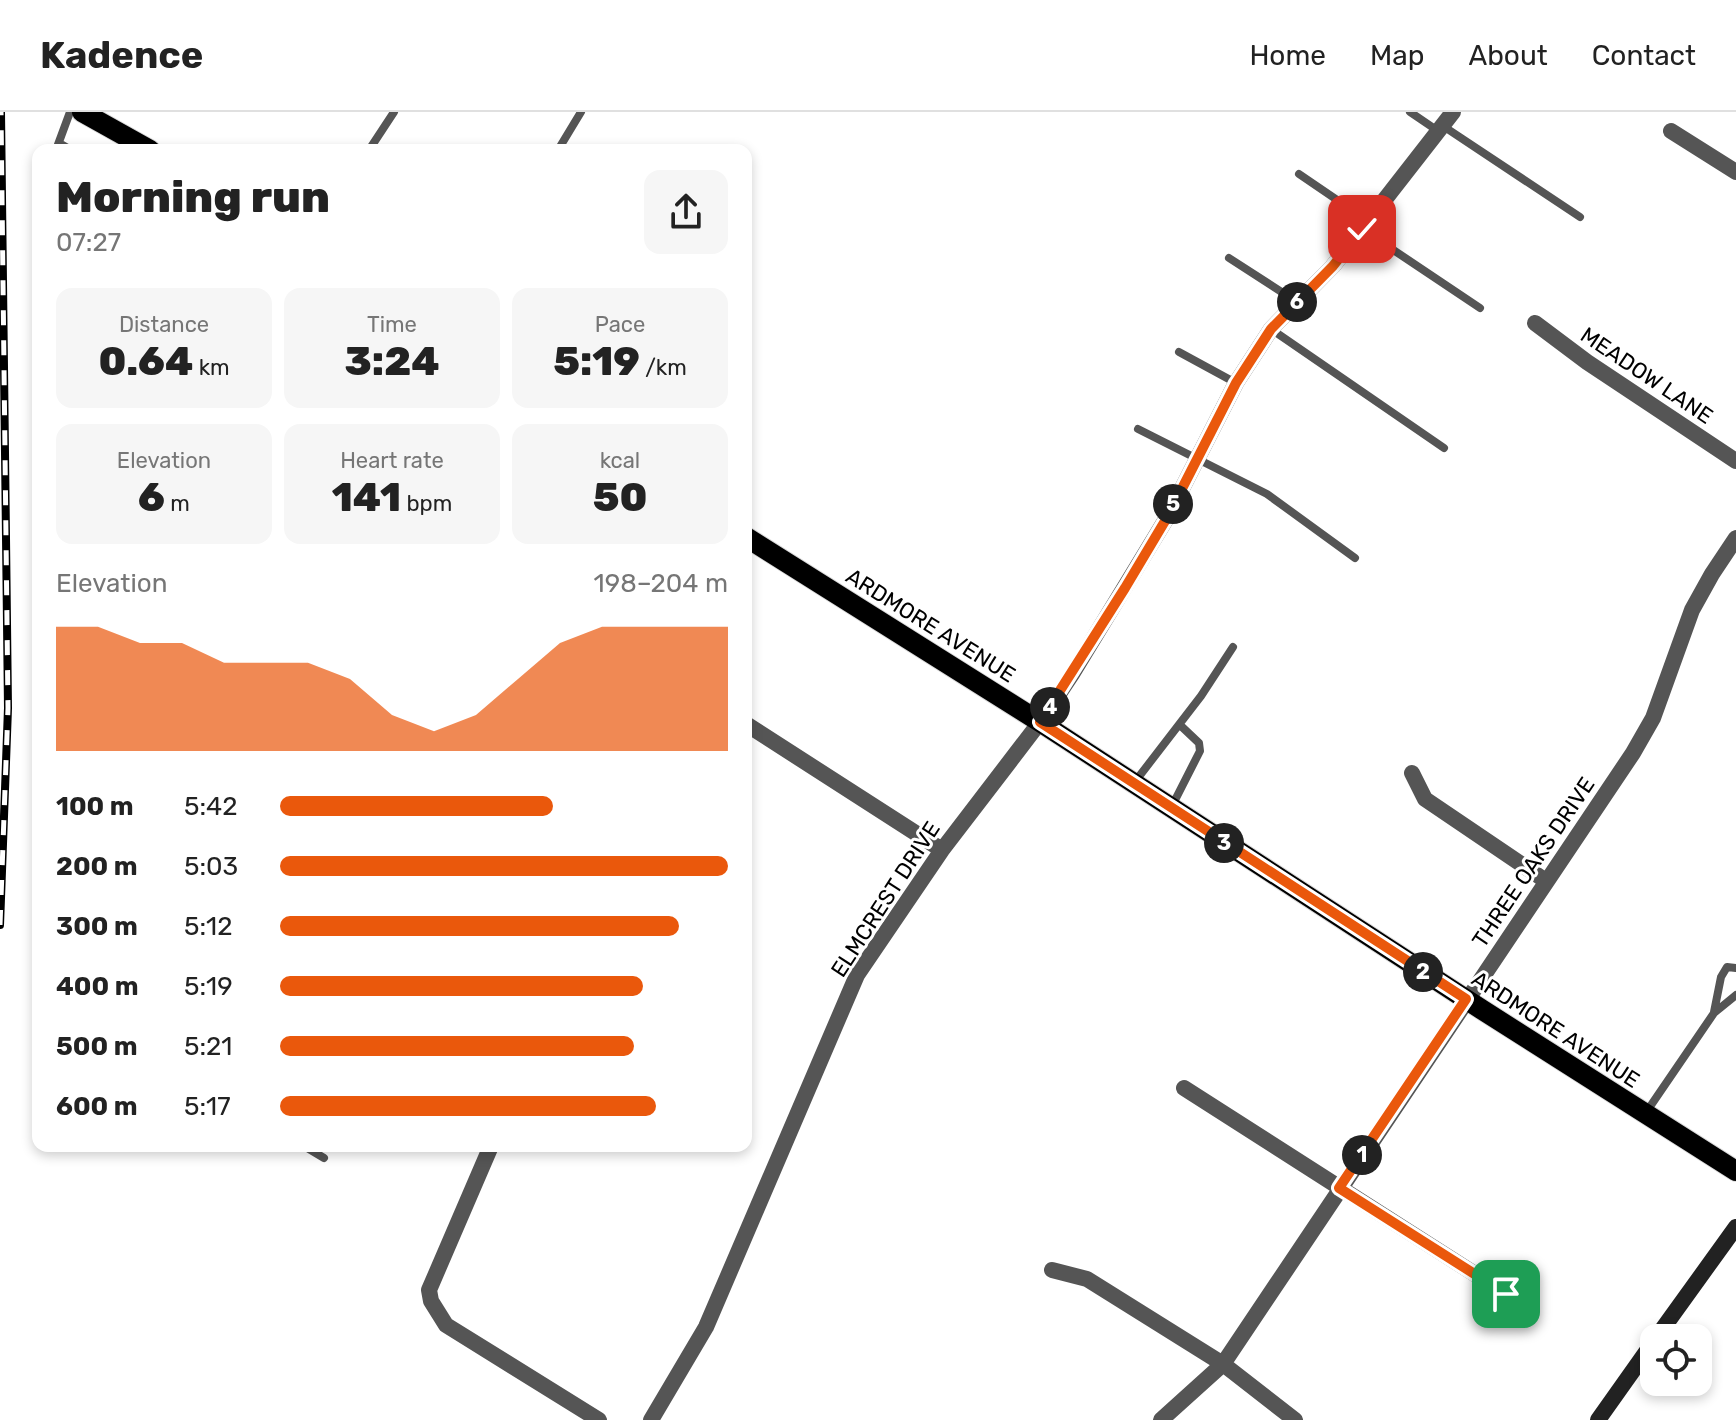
<!DOCTYPE html>
<html lang="en">
<head>
<meta charset="utf-8">
<style>
	:root { --surface:#fff; --page:#f6f6f6; --text:#222; --muted:#767676; --line:#e0e0e0; --accent:#ea580c }
	body { margin:0; font-family:Rubik,sans-serif; background:var(--page); color:var(--text); height:100vh; display:flex; flex-direction:column; font-size:30px; white-space:nowrap }
	* { box-sizing:border-box; margin:0 }
	p { font-size:26px; color:var(--muted) }
	.icon { flex:none; width:44px; height:44px; fill:none; stroke:currentColor; stroke-width:2; stroke-linecap:round; stroke-linejoin:round }
	.map { position:relative; flex:1; overflow:hidden }
	.drawer { position:absolute; left:32px; top:32px; width:720px; height:1008px; display:flex; flex-direction:column; background:var(--surface); border-radius:16px; box-shadow:0 4px 12px #0003 }
	.drawer>* { flex:none }
	.buttons { position:absolute; left:1640px; top:1212px; display:grid; gap:16px }
	.buttons a { display:grid; place-items:center; width:72px; height:72px; border-radius:16px; background:var(--surface); box-shadow:0 4px 12px #0003; font-size:40px }
	.pin { position:absolute; display:grid; place-items:center; width:68px; height:68px; color:#fff; margin:-34px; border-radius:16px; box-shadow:0 4px 12px #0006 }
	.km { position:absolute; width:40px; height:40px; margin:-20px; border-radius:50%; background:#222; color:#fff; font-size:22px; line-height:40px; text-align:center }
	.round { display:grid; place-items:center; flex:none; width:84px; height:84px; border-radius:16px; background:var(--page) }
	.summary { display:flex; align-items:center; justify-content:space-between; height:136px; padding:0 24px }
	h1 { font-size:44px; font-weight:800; line-height:60px }
	.stats { display:grid; grid-template-columns:repeat(3,1fr); gap:12px; height:136px; padding:8px 24px }
	.stats div { display:grid; align-content:center; border-radius:16px; background:var(--page); text-align:center }
	.stats b { font-size:40px; font-weight:800 }
	.stats small { font-size:22px; font-weight:400 }
	.stats p { font-size:22px }
	.chart { height:224px; padding:16px 24px }
	.chart p { display:flex; justify-content:space-between }
	.chart svg { width:100%; height:144px; margin-top:8px; fill:var(--accent); opacity:.7 }
	ul { padding:0 24px; list-style:none; font-size:26px }
	li { display:grid; grid-template-columns:128px 96px 1fr; align-items:center; height:60px }
	li i { height:20px; border-radius:10px; background:var(--accent) }
	header { display:flex; align-items:center; gap:48px; box-sizing:border-box; height:112px; padding:0 40px; background:var(--surface); border-bottom:2px solid var(--line) }
	header strong { font-size:38px }
	nav { display:flex; gap:44px; margin-inline-start:auto; font-size:28px }
	.map>svg:first-child { display:block }
</style>
</head>
<body>
<header>
<strong>Kadence</strong>
<nav><a>Home</a><a>Map</a><a>About</a><a>Contact</a></nav>
</header>
<div class="map">
<svg width="1736" height="1308" viewBox="0 0 1736 1308">
	<rect width="100%" height="100%" fill="#fff"/>
	<g fill="none" stroke-linecap="round" stroke-linejoin="round">
		<g stroke="#dbdbdb" stroke-width="22">
			<path id="primary" d="M82 0 150 38
				M746 425 1040 610 1481 897 1736 1059"/>
		</g>
		<path stroke="#555" stroke-width="8" d="M1410 0 1438 19
			M1443 14 1580 105
			M59 31 71 38
			M56 38 70 0
			M369 38 394 0
			M558 38 581 0
			M1299 62 1368 109
			M1362 117 1480 196
			M1229 146 1297 190
			M1271 217 1444 336
			M1179 240 1236 271
			M1138 317 1267 382 1355 446
			M1134 671 1201 584 1233 535
			M1171 696 1200 639 1199 631 1180 613
			M1714 900 1721 865 1727 855 1736 856
			M1645 1002 1714 901 1736 883
			M304 1034 324 1046"/>
		<path stroke="#555" stroke-width="16" d="M1671 19 1736 60
			M1535 211 1587 250 1736 349
			M746 612 942 738
			M1412 661 1425 687 1546 769
			M1184 976 1506 1182
			M491 1034 429 1178 431 1189 446 1213 599 1308
			M1052 1158 1087 1167 1223 1252 1295 1308
			M651 1308 706 1215 857 863 942 738 1040 610 1072 562 1168 404 1236 271 1271 217 1333 154 1453 0
			M1161 1308 1223 1252 1633 641 1653 606 1692 498 1712 462 1736 426"/>
		<path stroke="#222" stroke-width="16" d="M1656 1226 1736 1115
			M1598 1308 1654 1229"/>
		<use href="#primary" stroke="#000" stroke-width="20"/>
		<g stroke="#000" stroke-width="8">
			<path id="rail" d="M0 813 8 596 1 0"/>
		</g>
		<use href="#rail" stroke="#fff" stroke-width="5" stroke-dasharray="15" stroke-linecap="butt"/>
	</g>
	<g fill="none" stroke-linecap="round" stroke-linejoin="round">
		<g stroke="#fff" stroke-width="16">
			<path id="route" d="M1362 117 1333 154 1271 217 1236 271 1168 404 1125 476 1040 610 1466 887 1339 1076 1506 1182"/>
		</g>
		<use href="#route" stroke="#ea580c" stroke-width="10"/>
	</g>
	<g text-anchor="middle" stroke-width="6" stroke-linejoin="round" paint-order="stroke">
		<g font-size="22" fill="#000" stroke="#fff">
			<text transform="translate(1647 263) rotate(34)" y="8">MEADOW LANE</text>
			<text transform="translate(931 513) rotate(32)" y="8">ARDMORE AVENUE</text>
			<text transform="translate(1533 750) rotate(-56)" y="8">THREE OAKS DRIVE</text>
			<text transform="translate(885 787) rotate(-57)" y="8">ELMCREST DRIVE</text>
			<text transform="translate(1556 917) rotate(33)" y="8">ARDMORE AVENUE</text>
		</g>
	</g>
</svg>
<div class="buttons">
<a><svg class="icon" aria-label="locate" viewBox="0 0 24 24"><circle cx="12" cy="12" r="6"/><path d="M12 2v4M12 18v4M2 12h4M18 12h4"/></svg></a>
</div>
<div class="pin" style="left:1506px;top:1182px;background:#1e9e55"><svg class="icon" aria-label="arrive" viewBox="0 0 24 24"><path d="M6 21V4h12l-3 4 3 4H6"/></svg></div>
<div class="pin" style="left:1362px;top:117px;background:#d93025"><svg class="icon" aria-label="check" viewBox="0 0 24 24"><path d="M5 12l5 5 9-10"/></svg></div>
<b class="km" style="left:1362px;top:1043px">1</b>
<b class="km" style="left:1423px;top:860px">2</b>
<b class="km" style="left:1224px;top:731px">3</b>
<b class="km" style="left:1050px;top:595px">4</b>
<b class="km" style="left:1173px;top:392px">5</b>
<b class="km" style="left:1297px;top:190px">6</b>
<section class="drawer">
<div class="summary"><div><h1>Morning run</h1><p>07:27</p></div><a class="round"><svg class="icon" aria-label="share" viewBox="0 0 24 24"><path d="M12 15V3M7 8l5-5 5 5M5 13v7h14v-7"/></svg></a></div>
<div class="stats">
<div><p>Distance</p><b>0.64<small> km</small></b></div>
<div><p>Time</p><b>3:24</b></div>
<div><p>Pace</p><b>5:19<small> /km</small></b></div>
</div>
<div class="stats">
<div><p>Elevation</p><b>6<small> m</small></b></div>
<div><p>Heart rate</p><b>141<small> bpm</small></b></div>
<div><p>kcal</p><b>50</b></div>
</div>
<div class="chart"><p><span>Elevation</span>198–204 m</p>
<svg viewBox="0 0 160 44" preserveAspectRatio="none"><path d="M0 44V6L10 6L20 11L30 11L40 17L50 17L60 17L70 22L80 33L90 38L100 33L110 22L120 11L130 6L140 6L150 6L160 6V44z"/></svg>
</div>
<ul>
<li><b>100 m</b>5:42<i style="width:61%"></i></li>
<li><b>200 m</b>5:03<i style="width:100%"></i></li>
<li><b>300 m</b>5:12<i style="width:89%"></i></li>
<li><b>400 m</b>5:19<i style="width:81%"></i></li>
<li><b>500 m</b>5:21<i style="width:79%"></i></li>
<li><b>600 m</b>5:17<i style="width:84%"></i></li>
</ul>
</section>
</div>
</body>
</html>
